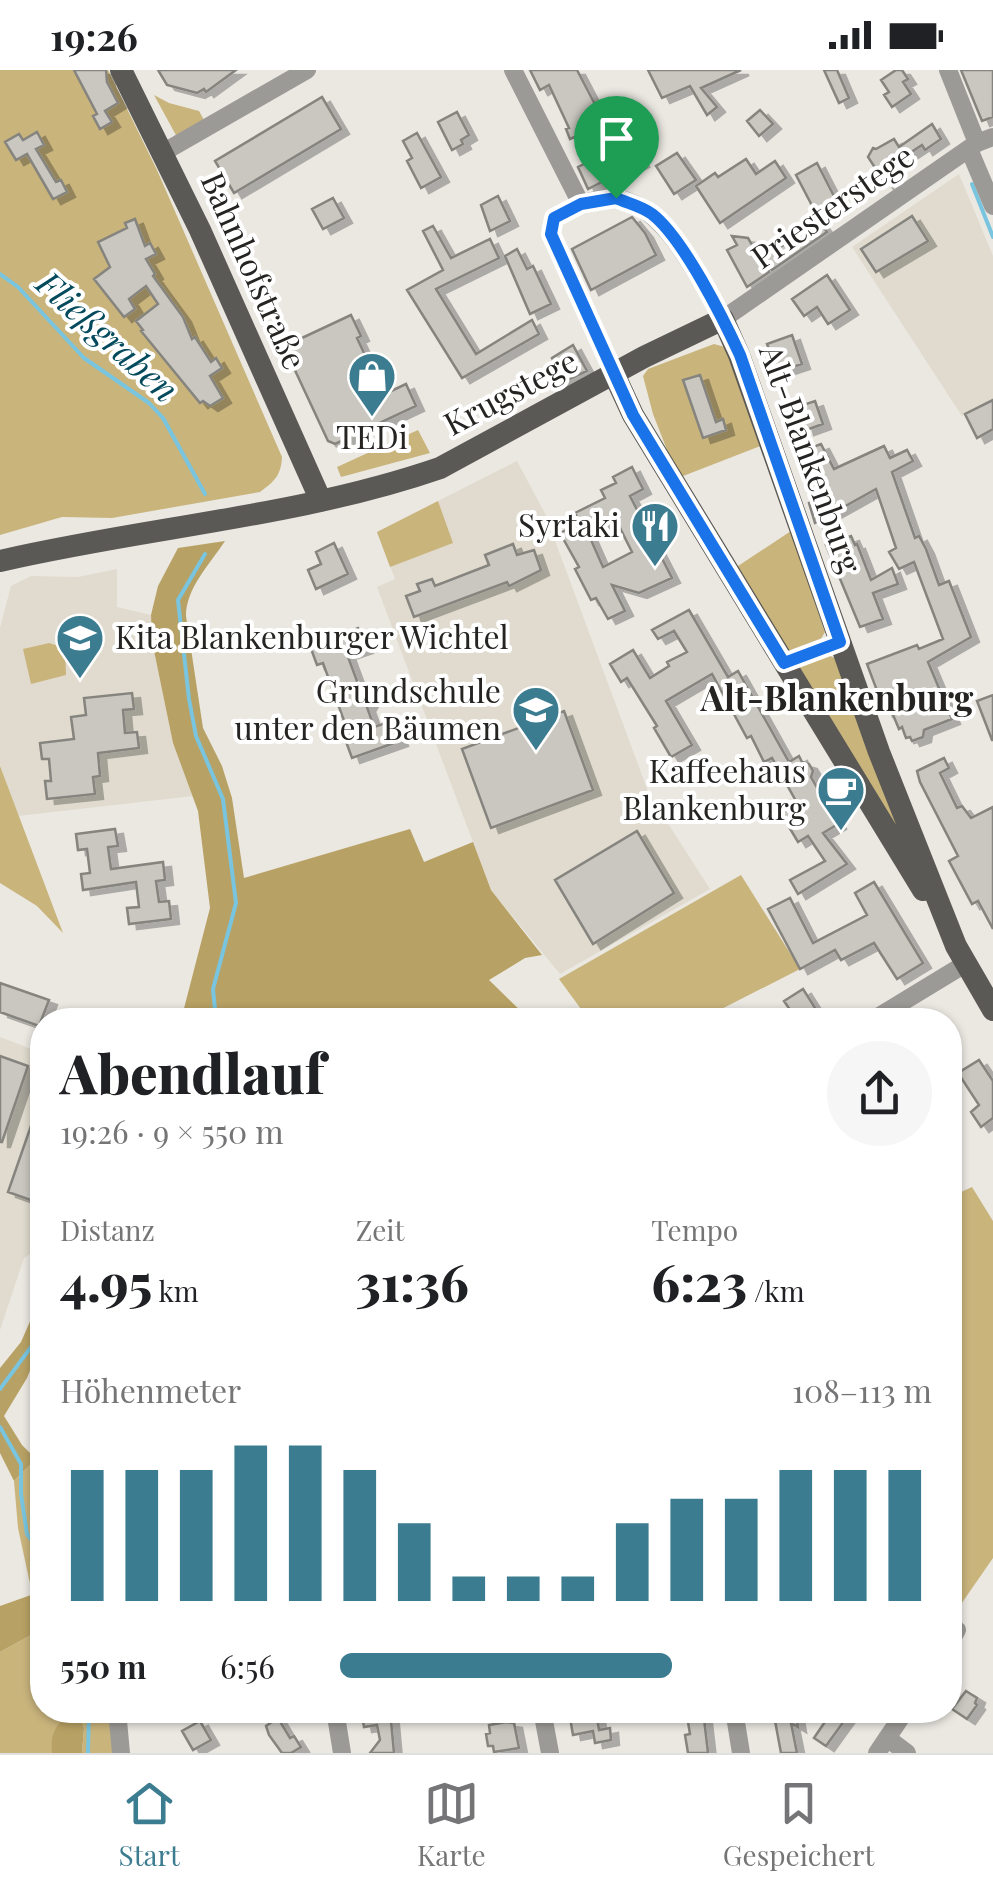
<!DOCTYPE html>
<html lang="de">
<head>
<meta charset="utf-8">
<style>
	:root { --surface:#fff; --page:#f6f6f6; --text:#202124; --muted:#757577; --line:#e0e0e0; --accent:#3c7c90 }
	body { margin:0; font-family:"Playfair Display",serif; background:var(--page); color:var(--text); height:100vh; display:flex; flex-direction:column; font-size:38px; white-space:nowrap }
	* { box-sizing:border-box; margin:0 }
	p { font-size:32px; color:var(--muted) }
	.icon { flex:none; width:55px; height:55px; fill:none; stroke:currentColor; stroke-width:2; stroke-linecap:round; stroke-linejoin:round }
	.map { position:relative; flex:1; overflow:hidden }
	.drawer { position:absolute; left:30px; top:938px; width:932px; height:715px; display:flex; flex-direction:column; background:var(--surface); border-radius:40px; box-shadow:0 2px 8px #0004 }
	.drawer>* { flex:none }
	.pin { position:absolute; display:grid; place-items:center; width:85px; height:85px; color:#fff; margin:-102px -42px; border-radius:50% 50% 50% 0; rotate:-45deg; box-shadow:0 0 10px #0007 }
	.pin .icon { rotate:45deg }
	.round { display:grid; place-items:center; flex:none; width:105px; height:105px; border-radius:52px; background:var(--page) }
	.overview { display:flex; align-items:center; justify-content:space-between; height:170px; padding:0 30px }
	h1 { font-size:55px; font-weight:800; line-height:75px }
	.metrics { display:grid; grid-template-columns:repeat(3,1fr); gap:15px; height:170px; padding:10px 30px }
	.metrics div { display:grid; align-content:center }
	.metrics b { font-size:50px; font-weight:800 }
	.metrics small { font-size:28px; font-weight:400 }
	.metrics p { font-size:28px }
	.chart { height:280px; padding:20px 30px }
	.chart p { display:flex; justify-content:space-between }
	.chart svg { width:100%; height:180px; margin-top:10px; stroke:var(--accent); stroke-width:6 }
	ul { padding:0 30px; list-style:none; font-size:32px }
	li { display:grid; grid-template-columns:160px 120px 1fr; align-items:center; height:75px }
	li i { height:25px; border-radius:12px; background:var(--accent) }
	.status { display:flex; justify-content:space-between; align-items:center; height:70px; padding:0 50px; background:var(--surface); direction:ltr }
	.status svg { height:28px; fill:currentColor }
	.tab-bar { display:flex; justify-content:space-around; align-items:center; height:140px; border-top:2px solid var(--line); background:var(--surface); font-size:28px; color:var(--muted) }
	.tab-bar a { display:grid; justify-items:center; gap:5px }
	.tab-bar .on { color:var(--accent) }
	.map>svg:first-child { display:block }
</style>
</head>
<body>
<div class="status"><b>19:26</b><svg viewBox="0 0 49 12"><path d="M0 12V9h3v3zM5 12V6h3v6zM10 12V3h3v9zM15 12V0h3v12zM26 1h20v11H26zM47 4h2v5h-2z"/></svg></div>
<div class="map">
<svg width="993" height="1683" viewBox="0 0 993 1683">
	<defs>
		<filter id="shadow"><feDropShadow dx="8" dy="5" stdDeviation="0" flood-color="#0004"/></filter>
	</defs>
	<rect width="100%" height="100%" fill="#ebe8e2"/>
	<path fill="#e0dbce" d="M959 104 993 186V330L962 346 852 177Z
		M517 391 557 466 554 468 649 724 710 819 560 904 491 820 377 517 395 509 377 462Z
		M117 499V537L151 545 152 571 173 673 193 726 18 746 0 696V558L11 516 31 506 78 507Z
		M0 967 42 983V1176L24 1188 0 1260Z"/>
	<path fill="#c9b47c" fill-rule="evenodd" d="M0 0H108L157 100 282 387C281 405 275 411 260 422L112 448 62 447 0 465Z
		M154 25 169 33 199 41 204 50 177 67Z
		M714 274 725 277 763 375 678 408 653 344 643 306 648 299ZM701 305 716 352 723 350 726 360 703 367 684 311Z
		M418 360 430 383 341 407 337 397Z
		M438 431 453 473 390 497 377 462Z
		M791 461 825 562 819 572 791 582 786 580 735 498Z
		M49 573 65 578 66 605 31 614 23 579Z
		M828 585 837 589 920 796 799 598 801 594Z
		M0 696 63 863 37 836 0 813Z
		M741 805 800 899 700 950H589L559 909Z
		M972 1117 993 1151V1488L950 1550V1127Z
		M42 1388V1640H75L71 1643 66 1683H0V1582L40 1560 18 1458 14 1411 36 1389Z
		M78 1640H110L114 1683H82L84 1658Z"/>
	<path fill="#b8a164" d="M225 471C210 494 186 518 186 546L203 658 222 696 232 728 244 808 410 759 424 792 473 772 491 820 542 885 525 888 489 910 530 950H181L210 838 198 741 173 673 152 571 151 545 158 516 178 478Z
		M42 1224V1271L27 1308 4 1346 22 1375 36 1389 14 1411 0 1383V1298L21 1272Z
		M31 1525 40 1560 0 1582V1536Z
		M75 1640H78L84 1658 82 1683H52C50 1661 57 1653 75 1640Z"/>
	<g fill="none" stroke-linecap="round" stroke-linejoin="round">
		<path stroke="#79c5df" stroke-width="4" d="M972 114 993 167
			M0 204 18 217 84 288 149 333 163 348 205 424
			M205 484 178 530 189 629 196 666 223 729 236 833 213 919 216 950
			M0 1319 34 1273 42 1252
			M0 1357 21 1394V1424L27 1464 42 1484
			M88 1683 89 1640"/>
	</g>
	<path fill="#c9c7c0" stroke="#86847e" stroke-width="2.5" fill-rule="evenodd" filter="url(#shadow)" d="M74 0H106L107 12 118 33 105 41 112 52 100 59 93 46 97 44Z
		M158 0H236L206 22 204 19 197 23 167 15Z
		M530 0H577L600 44 612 39 617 49 570 69 566 59 569 58 549 15 540 20Z
		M648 0H741L701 18 717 37 707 45 690 16 662 28Z
		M824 0H837L849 28 839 33Z
		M896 0H902L908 9 903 12 911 24 892 37 884 25 889 22 881 10Z
		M961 0H993V47L982 51Z
		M322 27 341 59 234 123 215 91Z
		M760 40 773 54 759 66 747 51Z
		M457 42 469 65 461 70 463 74 452 80 438 52Z
		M932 54 941 69 925 80 922 75 904 87V92L899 91 886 100 885 113 868 87 873 78 876 79 894 69 899 77Z
		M37 62 44 75 36 79 56 112 61 110 67 122 53 129 27 84 16 90 5 72 19 64 23 70Z
		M417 63 441 107 421 118 407 91 412 88 403 71Z
		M628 66 641 92 588 119 578 97 610 81 608 77Z
		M677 83 696 110 674 124 656 96Z
		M746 89 756 104 775 91 786 108 720 153 696 116 715 103 718 107Z
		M817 93 838 134 818 147 796 105Z
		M498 126 510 151 490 161 481 135Z
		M333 128 344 148 323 159 312 139Z
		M912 146 928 171 876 202 861 179Z
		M632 147 645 163 656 185 591 220 572 179Z
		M135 149 145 176 150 173 156 184 146 189 155 204 153 206 183 247 192 269 195 267 211 292 216 288 222 298 210 306 223 328 210 336 203 331 200 333 141 261 143 260 136 251 158 234 146 216 129 229 135 239 124 247 94 209 110 197 98 172 127 158 125 153Z
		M819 151 827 162 772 200 764 188Z
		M433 156 451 188 490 169 499 188 436 219 476 284 532 250 539 264 462 308 407 220 443 200 423 161Z
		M732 166 748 168 761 190 764 188 769 202 747 217 727 180 737 175Z
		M517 179 527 199 533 196 551 234 530 244 505 186Z
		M827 205 850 240 828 254 817 237 804 246 792 229Z
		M351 245 361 266 357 268 380 317 384 315 387 323 406 314 416 336 335 374 328 371 286 281 289 274Z
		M792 265 802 294 778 302 767 274Z
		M573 275 587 301 554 316 548 303 557 298 552 288Z
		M700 305 716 352 723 349 726 360 703 368 683 310Z
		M993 330V359L977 368 965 344Z
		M815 331 823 354 806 360 800 336Z
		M821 374 834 399 884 376 890 388 907 380 913 391 892 402 915 468 919 466 926 479 939 515 949 511 971 567 928 592 952 649 924 660 923 667 912 671 910 667 906 668 902 657 899 659 891 640 885 642 867 594 917 575 919 579 943 569 914 492 899 499 889 482 896 478 876 419 815 453 809 433 815 429 799 382Z
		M632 397 643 419 630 426 672 508 639 523 612 515 625 541 608 549 596 528 591 530 575 499 579 497 560 463 580 453 575 443 605 428 601 420 616 413 613 407ZM615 448 632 482 603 497 588 463Z
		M851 466 855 475 857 474 871 510 892 498 898 514 873 523 883 549 860 557 826 475Z
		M334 473 348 504 316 519 308 500 321 494 316 482Z
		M513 474 517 485 534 480 541 500 509 516 507 512 414 547 406 526 420 521 417 514 432 509 435 516 489 495 485 485Z
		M689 540 728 607 738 601 789 692 799 686 802 692 809 694 813 701 811 707 838 754 823 763 847 794 798 824 790 810 825 791 808 766 798 772 780 742 797 733 772 688 764 692 751 666 747 668 712 604 666 631 692 675 671 687 654 658 657 656 627 608 621 612 610 594 633 580 650 608 669 596 667 592 687 582 674 561 658 569 652 560Z
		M358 558 365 578 347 584 358 614 367 616 372 628 367 637 374 657 392 651 400 671 352 688 345 669 350 667 323 593 317 595 310 576Z
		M132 623 134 639 123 640 125 663 137 662 139 678 98 683 100 706 93 707 95 724 47 729 45 711H51L49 689H42L40 673 74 669 71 647 86 645 84 628Z
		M993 625V670H992L977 631Z
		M564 641 593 720 491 758 462 679Z
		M944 688 949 698 940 703 957 738 962 736 971 748 993 737V859L978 831 972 834 949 791 958 786 920 712 917 701Z
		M115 759 118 776 108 777 111 799 163 792 165 810 156 811 159 832 169 831 171 849 129 854 127 838 139 837 136 812 83 820 81 804 90 803 87 779 78 780 76 764Z
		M637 761 674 823 593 874 555 810Z
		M874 812 923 893 897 909 874 873 841 890 835 880 800 899 768 839 790 828 813 873 867 845 855 823Z
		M0 913 49 930 39 956 0 942Z
		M803 919 817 941 806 950H797L784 931Z
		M0 986 28 996 2 1072H0Z
		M979 990 993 1011V1048L981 1057 971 1042 979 1035 958 1003Z
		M41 1027 42 1028V1134L8 1122Z
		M966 1621 977 1628 975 1633 977 1635 967 1649 952 1639Z
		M361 1640H390L394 1683H370L380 1670 377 1655 364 1657Z
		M596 1640 599 1660 610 1658 611 1670 595 1673 593 1661 573 1665 569 1642Z
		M686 1640H703L708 1683H688L685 1665 690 1664Z
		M773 1640H795L798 1657 791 1653 797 1683H781Z
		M833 1640H852L826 1676 814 1668Z
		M278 1648 290 1668 294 1666 301 1677 291 1683H282L269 1665 266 1656Z
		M200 1651 211 1670 193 1680 182 1661Z
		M506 1652 514 1653 519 1678 494 1682 493 1676H488L486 1664 490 1663 489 1655Z"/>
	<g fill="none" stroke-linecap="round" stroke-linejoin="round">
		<path stroke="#9b9a97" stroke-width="18" d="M513 0 581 134
			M948 0 977 73
			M969 79 993 136
			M164 82 307 0
			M614 304 551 164 554 148C572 138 593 127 614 128 664 132 700 211 723 249L977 73 993 67
			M784 593 840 571
			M873 950 965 894
			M950 1572 957 1560
			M117 1640 121 1683
			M335 1640 342 1683
			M542 1640 550 1683
			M734 1640 741 1683
			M887 1668 907 1683
			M877 1683 906 1640"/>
		<path stroke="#5b5955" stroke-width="22" d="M121 0 200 160 321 431
			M614 304 633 345 923 820
			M0 491C146 457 298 447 440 398L644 287 723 249 739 285 879 682 956 876 993 940"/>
	</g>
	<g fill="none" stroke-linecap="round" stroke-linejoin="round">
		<g stroke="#fff" stroke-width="20">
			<path id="route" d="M616 128C627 133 641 136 652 144 683 168 723 248 740 285L840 572 784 593 633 345 551 164 554 148 581 134Z"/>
		</g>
		<use href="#route" stroke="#1a73e8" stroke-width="12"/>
	</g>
	<defs>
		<g id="shop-pin" transform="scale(2.5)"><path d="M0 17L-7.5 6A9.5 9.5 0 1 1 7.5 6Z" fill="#3c7c90" stroke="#fff"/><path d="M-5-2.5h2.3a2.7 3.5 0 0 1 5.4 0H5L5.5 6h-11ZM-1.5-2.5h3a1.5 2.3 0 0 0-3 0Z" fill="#fff"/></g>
		<g id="restaurant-pin" transform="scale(2.5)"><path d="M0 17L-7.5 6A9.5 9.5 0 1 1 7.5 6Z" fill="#3c7c90" stroke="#fff"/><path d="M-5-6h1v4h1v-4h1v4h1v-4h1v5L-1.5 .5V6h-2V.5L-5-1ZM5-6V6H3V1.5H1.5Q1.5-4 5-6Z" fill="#fff"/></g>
		<g id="school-pin" transform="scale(2.5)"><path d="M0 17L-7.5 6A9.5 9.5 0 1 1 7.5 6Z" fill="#3c7c90" stroke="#fff"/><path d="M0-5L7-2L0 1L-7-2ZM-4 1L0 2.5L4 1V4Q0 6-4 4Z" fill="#fff"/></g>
		<g id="cafe-pin" transform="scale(2.5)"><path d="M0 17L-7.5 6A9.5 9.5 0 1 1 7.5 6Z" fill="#3c7c90" stroke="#fff"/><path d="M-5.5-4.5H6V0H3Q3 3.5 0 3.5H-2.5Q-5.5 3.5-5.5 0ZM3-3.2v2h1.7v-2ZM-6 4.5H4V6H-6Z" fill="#fff"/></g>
	</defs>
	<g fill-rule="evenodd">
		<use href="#shop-pin" x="372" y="306"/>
		<use href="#restaurant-pin" x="655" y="456"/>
		<use href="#school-pin" x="80" y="568"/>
		<use href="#school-pin" x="536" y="640"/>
		<use href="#cafe-pin" x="841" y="720"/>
	</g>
	<g text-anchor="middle" stroke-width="8" stroke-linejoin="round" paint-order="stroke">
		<g font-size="32" fill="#252422" stroke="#fff">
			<text transform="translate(833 137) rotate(-35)" y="11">Priesterstege</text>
			<text transform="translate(253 201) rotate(66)" y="11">Bahnhofstraße</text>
			<text transform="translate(511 323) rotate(-28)" y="11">Krugstege</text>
			<text transform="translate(810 389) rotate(70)" y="11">Alt-Blankenburg</text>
		</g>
		<g font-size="32" fill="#252422" stroke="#fff" text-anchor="end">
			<text x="372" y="379" text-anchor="middle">TEDi</text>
			<text x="620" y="467">Syrtaki</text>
			<text x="115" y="579" text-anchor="start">Kita Blankenburger Wichtel</text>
			<text x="501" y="633">Grundschule<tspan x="501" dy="37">unter den Bäumen</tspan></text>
			<text x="806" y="713">Kaffeehaus<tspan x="806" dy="37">Blankenburg</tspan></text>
		</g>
		<g font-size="35" font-style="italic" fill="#034a5c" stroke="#fff">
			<text transform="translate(107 267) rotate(42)" y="12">Fließgraben</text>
		</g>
		<g font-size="35" font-weight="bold" fill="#252422" stroke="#fff">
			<text x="837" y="641">Alt-Blankenburg</text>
		</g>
	</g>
</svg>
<div class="pin" style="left:616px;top:128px;background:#1e9e55"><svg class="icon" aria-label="arrive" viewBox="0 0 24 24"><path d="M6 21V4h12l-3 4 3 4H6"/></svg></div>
<section class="drawer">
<div class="overview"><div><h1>Abendlauf</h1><p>19:26 · 9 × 550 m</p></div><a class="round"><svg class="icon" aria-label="share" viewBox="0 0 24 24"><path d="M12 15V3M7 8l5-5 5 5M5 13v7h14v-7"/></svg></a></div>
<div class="metrics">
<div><p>Distanz</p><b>4.95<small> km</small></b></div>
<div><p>Zeit</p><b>31:36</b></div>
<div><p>Tempo</p><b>6:23<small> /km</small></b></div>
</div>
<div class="chart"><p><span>Höhenmeter</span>108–113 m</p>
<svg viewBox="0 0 160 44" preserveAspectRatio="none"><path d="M5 44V12M15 44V12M25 44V12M35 44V6M45 44V6M55 44V12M65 44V25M75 44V38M85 44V38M95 44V38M105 44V25M115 44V19M125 44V19M135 44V12M145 44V12M155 44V12"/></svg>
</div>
<ul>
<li><b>550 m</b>6:56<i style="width:56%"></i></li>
</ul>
</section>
</div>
<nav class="tab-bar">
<a class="on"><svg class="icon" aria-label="home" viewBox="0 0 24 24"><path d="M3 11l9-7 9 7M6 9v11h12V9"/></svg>Start</a>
<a><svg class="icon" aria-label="map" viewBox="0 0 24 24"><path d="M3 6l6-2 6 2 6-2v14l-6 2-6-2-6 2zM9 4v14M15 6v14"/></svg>Karte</a>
<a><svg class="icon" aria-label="saved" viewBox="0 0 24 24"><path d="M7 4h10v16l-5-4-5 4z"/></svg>Gespeichert</a>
</nav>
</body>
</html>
